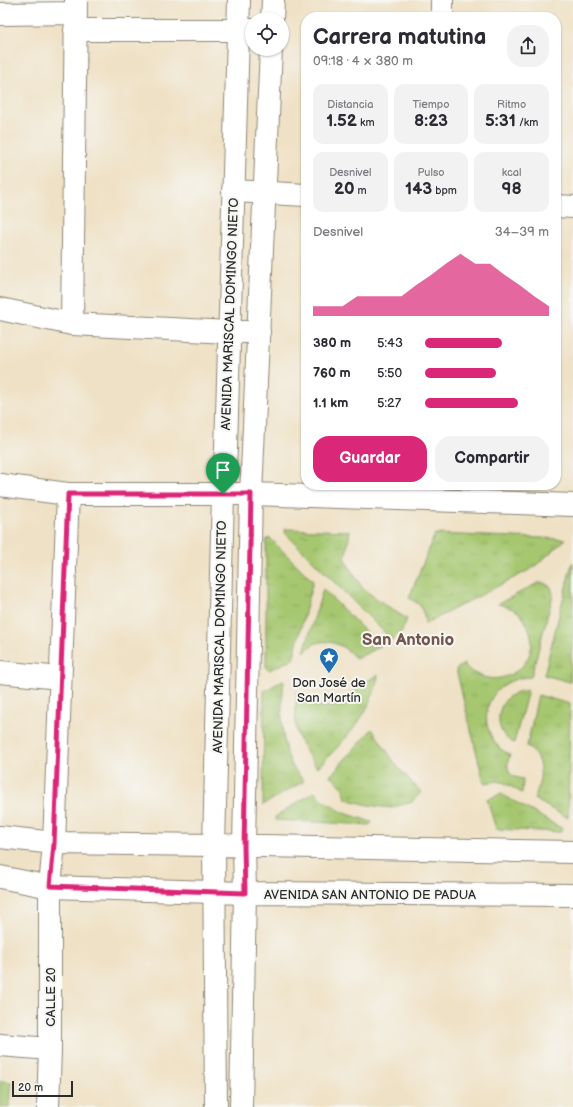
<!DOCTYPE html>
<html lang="es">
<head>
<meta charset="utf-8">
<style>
	:root { --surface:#fff; --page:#f2f2f3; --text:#2b2b33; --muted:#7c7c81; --accent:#db2777 }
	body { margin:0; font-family:"Balsamiq Sans",sans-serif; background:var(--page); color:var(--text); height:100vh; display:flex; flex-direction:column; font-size:15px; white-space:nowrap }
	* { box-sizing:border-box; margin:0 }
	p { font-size:13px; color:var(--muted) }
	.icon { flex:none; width:22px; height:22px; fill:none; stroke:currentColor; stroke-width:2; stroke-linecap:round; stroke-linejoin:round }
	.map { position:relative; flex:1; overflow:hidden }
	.details { position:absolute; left:301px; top:12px; width:260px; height:478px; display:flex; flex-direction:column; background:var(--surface); border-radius:16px; box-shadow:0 1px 3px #0004 }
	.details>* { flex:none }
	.controls { position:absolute; left:245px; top:12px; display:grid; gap:8px }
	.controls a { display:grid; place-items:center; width:44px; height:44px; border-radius:50%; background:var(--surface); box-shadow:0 1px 3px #0004; font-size:20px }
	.scale { position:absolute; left:12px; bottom:10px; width:61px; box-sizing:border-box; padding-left:4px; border:2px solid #2b2b2b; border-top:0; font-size:11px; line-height:14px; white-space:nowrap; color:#2b2b2b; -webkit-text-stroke:3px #f6f6f2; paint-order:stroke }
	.pin { position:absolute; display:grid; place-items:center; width:34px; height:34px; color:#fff; margin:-41px -17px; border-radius:50% 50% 50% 0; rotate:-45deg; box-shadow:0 0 4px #0007 }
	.pin .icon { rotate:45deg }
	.round { display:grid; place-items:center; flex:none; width:42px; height:42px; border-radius:16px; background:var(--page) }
	.headline { display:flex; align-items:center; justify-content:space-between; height:68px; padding:0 12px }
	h1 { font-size:22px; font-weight:800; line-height:30px }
	.stats { display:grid; grid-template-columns:repeat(3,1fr); gap:6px; height:68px; padding:4px 12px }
	.stats div { display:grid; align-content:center; border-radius:10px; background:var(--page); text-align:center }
	.stats b { font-size:17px; font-weight:800 }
	.stats small { font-size:11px; font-weight:400 }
	.stats p { font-size:11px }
	.chart { height:112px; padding:8px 12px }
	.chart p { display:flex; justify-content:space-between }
	.chart svg { width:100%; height:72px; margin-top:4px; fill:var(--accent); opacity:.7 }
	.primary-button { display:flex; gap:8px; margin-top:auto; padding:8px 12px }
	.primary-button a { flex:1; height:46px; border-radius:16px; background:var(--accent); color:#fff; font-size:16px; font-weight:800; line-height:46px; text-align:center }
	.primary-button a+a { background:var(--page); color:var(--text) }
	ul { padding:0 12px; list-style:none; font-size:13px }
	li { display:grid; grid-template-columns:64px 48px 1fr; align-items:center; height:30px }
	li i { height:10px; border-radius:5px; background:var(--accent) }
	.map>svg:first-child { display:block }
</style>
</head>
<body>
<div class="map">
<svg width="573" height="1107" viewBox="0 0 573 1107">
	<defs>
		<pattern id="grass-tufts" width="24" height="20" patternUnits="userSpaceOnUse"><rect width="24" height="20" fill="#a6c770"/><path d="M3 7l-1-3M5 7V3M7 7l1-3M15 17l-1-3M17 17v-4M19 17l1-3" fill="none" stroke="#8fab61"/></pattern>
	</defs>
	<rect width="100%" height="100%" fill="#f6f6f2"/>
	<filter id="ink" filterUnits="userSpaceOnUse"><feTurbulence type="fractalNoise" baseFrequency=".025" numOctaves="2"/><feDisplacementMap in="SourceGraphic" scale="8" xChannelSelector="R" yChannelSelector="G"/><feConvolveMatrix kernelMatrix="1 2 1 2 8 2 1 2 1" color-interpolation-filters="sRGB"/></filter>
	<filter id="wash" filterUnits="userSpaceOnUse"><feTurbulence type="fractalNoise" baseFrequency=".012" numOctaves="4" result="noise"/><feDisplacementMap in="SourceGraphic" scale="16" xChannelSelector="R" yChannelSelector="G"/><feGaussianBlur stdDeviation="0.9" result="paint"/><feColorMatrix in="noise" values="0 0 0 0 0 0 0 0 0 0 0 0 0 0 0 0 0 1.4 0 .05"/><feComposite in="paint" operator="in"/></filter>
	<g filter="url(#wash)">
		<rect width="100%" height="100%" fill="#efe1c5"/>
		<path fill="url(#grass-tufts)" stroke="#68794e" d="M285 529 350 531 345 560 363 589 393 610 407 619 401 633 392 640 285 533Z
			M435 534 566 539 533 568 425 624V618L420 605 409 598Z
			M270 538 313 581 293 659 269 670 266 667V540Z
			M573 562V629L570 682 544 675 572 563Z
			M538 583H544L551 587 553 595 531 677C493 677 472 716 498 746 501 750 506 753 510 755 505 769 508 777 523 779L522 793 505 783 498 781 484 783 456 669 464 664C467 668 471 672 476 674 508 691 545 657 527 625 525 620 522 616 518 612 512 608 505 606 498 604Z
			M323 589 380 646 356 659C347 648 332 638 317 643 313 644 308 649 304 652Z
			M378 675C373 713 343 742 317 768 310 757 300 745 297 732 294 721 296 703 297 691 311 706 329 714 346 700 350 696 352 691 356 688 363 683 371 679 378 675Z
			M284 680C281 709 279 743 294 769 297 773 301 777 304 781L263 805 264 691Z
			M528 690 514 743C494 735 494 704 513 694 518 691 523 691 528 690Z
			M538 695 570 704 568 818 534 799C542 780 545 760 527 746Z
			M372 729 397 766 421 792 412 802 390 808 368 805 346 799C344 787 340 783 330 776Z
			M314 792 326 802 344 813 372 822 370 825 276 820 275 817Z
			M501 794 563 829 560 832 496 829 487 799Z"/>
		<path fill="#a6c770" stroke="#68794e" d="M0 1081 11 1082 9 1107H0Z"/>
	</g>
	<g filter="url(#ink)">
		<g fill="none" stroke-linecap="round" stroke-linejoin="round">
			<g stroke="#8d8678" stroke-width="24">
				<path id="street" d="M0 14 76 13
					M442 17V0
					M75 30H252
					M233 191 306 195
					M556 206 573 207
					M0 309 72 324 229 332H259
					M72 324 76 0
					M0 485 68 494H251L573 505
					M0 672 60 678
					M0 1045 50 1049
					M48 1107 50 1049V887L54 843 68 494"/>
			</g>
			<g stroke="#8d8678" stroke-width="24">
				<path id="secondary" d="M272 19 273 0
					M0 837 54 843 214 845 573 852
					M0 877 50 887 245 893 573 895
					M216 1107 214 845 223 494 226 449 239 0
					M241 1107 245 893 244 846 251 494 271 49"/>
			</g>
			<use href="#street" stroke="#fff" stroke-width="22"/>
			<use href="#secondary" stroke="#fff" stroke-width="22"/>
		</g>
	</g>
	<g fill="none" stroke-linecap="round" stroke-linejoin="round" filter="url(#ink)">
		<g stroke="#fff" stroke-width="8">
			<path id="route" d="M68 494H251L244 846 245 893 50 886 54 844Z"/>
		</g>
		<use href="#route" stroke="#db2777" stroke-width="5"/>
	</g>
	<defs>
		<g id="sight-pin" transform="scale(1)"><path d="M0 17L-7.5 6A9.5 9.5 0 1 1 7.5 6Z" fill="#1f6fb2" stroke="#f6f6f2"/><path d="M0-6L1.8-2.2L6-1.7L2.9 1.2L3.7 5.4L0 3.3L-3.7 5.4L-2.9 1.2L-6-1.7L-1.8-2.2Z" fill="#fff"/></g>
	</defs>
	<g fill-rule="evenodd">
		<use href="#sight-pin" x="329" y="657"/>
	</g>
	<g text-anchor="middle" stroke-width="4" stroke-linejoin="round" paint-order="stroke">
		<g font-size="13" fill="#2b2b2b" stroke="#f6f6f2">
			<text transform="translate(229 314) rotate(-88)" y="5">AVENIDA MARISCAL DOMINGO NIETO</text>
			<text transform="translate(219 637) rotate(-89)" y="5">AVENIDA MARISCAL DOMINGO NIETO</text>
			<text x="370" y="899">AVENIDA SAN ANTONIO DE PADUA</text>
			<text transform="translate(50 997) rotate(-90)" y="5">CALLE 20</text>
		</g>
		<g font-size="13" fill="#2b2b2b" stroke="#f6f6f2">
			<text x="329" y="687">Don José de<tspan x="329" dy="15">San Martín</tspan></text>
		</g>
		<g font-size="17" font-weight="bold" fill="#72564e" stroke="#f6f6f2">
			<text x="408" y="645">San Antonio</text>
		</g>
	</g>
</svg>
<div class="controls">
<a><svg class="icon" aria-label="locate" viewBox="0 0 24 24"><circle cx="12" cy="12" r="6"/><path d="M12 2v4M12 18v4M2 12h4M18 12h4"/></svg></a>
</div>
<div class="scale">20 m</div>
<div class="pin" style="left:223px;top:494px;background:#1e9e55"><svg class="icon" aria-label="arrive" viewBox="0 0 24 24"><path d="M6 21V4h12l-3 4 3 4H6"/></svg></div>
<section class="details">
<div class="headline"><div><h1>Carrera matutina</h1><p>09:18 · 4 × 380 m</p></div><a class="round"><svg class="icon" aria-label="share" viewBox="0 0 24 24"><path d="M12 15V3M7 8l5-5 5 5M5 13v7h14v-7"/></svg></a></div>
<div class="stats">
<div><p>Distancia</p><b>1.52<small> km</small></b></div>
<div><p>Tiempo</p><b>8:23</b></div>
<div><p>Ritmo</p><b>5:31<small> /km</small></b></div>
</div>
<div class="stats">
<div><p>Desnivel</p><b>20<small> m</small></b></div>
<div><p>Pulso</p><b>143<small> bpm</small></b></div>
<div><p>kcal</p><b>98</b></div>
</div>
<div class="chart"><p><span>Desnivel</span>34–39 m</p>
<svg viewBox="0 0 160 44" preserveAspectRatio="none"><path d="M0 44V38L10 38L20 38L30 32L40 32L50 32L60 32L70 25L80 19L90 12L100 6L110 12L120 12L130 19L140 25L150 32L160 38V44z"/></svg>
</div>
<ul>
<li><b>380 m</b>5:43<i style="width:62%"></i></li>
<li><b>760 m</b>5:50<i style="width:57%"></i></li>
<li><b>1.1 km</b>5:27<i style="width:75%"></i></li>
</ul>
<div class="primary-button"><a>Guardar</a><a>Compartir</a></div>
</section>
</div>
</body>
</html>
